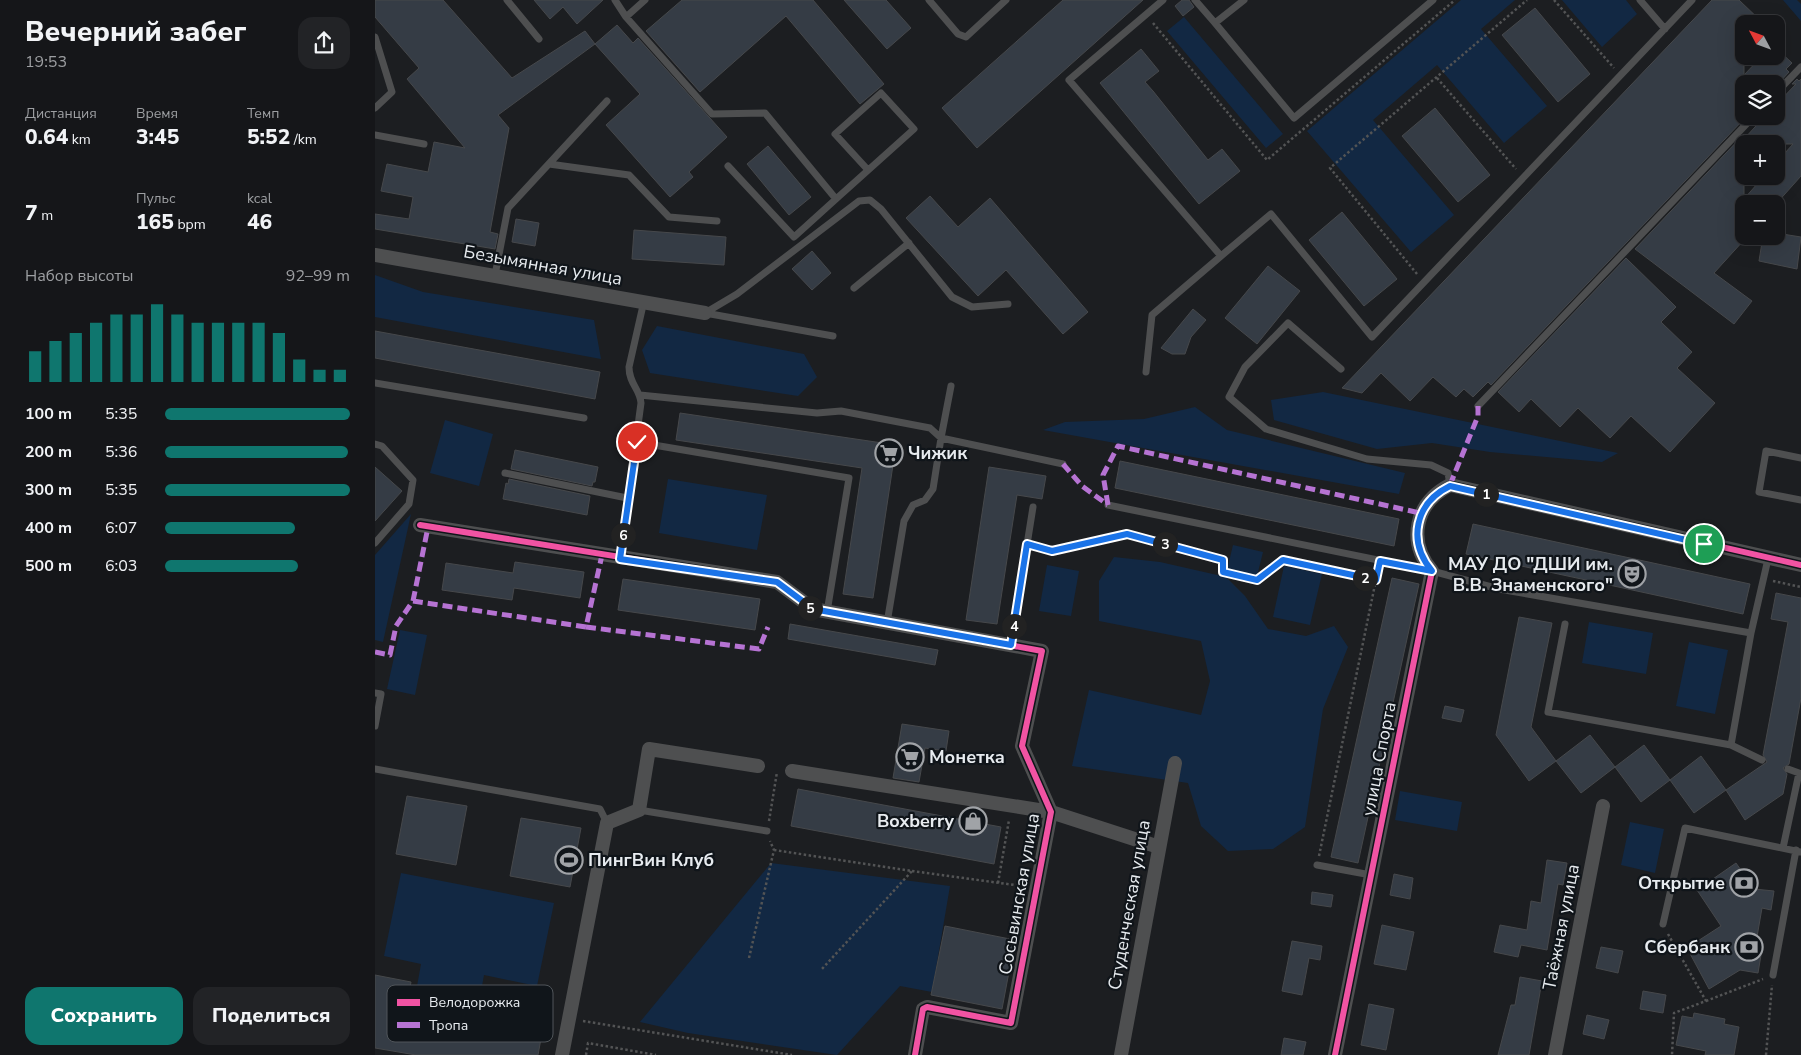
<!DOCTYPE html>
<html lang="ru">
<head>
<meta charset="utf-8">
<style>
	:root { --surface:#151619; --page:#222326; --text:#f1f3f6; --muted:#9d9fa2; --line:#343538; --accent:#0f766e }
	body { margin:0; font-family:"Nunito Sans",sans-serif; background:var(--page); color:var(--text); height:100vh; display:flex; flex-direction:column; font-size:19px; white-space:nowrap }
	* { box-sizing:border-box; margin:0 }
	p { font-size:16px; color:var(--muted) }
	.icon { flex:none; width:28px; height:28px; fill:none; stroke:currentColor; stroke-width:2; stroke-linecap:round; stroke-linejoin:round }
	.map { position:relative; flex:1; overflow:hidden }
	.drawer { display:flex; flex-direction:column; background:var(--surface); width:375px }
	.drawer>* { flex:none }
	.needle { width:32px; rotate:311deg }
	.buttons { position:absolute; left:1360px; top:15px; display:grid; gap:10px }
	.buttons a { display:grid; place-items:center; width:50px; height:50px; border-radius:10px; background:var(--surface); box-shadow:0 5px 20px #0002,0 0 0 1px var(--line); font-size:25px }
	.pin { position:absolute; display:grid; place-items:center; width:42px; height:42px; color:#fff; margin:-21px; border:2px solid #fff; border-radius:50%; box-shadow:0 1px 5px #0007 }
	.km { position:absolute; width:25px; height:25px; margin:-12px; border-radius:50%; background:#222; color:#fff; font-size:14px; line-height:25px; text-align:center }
	.round { display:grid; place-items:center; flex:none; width:52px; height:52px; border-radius:15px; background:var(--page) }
	.headline { display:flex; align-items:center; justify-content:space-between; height:85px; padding:0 25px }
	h1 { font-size:28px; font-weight:800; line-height:38px }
	.stats { display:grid; grid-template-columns:repeat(3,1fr); gap:8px; height:85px; padding:5px 25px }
	.stats div { display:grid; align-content:center }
	.stats b { font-size:21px; font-weight:800 }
	.stats small { font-size:14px; font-weight:400 }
	.stats p { font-size:14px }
	.chart { height:140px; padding:10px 25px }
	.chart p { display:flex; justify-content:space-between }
	.chart svg { width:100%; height:90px; margin-top:5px; stroke:var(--accent); stroke-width:6 }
	.primary-button { display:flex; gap:10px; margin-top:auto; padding:10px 25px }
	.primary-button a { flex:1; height:58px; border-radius:15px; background:var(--accent); color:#fff; font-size:20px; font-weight:800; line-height:58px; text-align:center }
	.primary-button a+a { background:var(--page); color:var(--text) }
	ul { padding:0 25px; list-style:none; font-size:16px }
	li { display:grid; grid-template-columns:80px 60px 1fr; align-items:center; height:38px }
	li i { height:12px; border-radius:6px; background:var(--accent) }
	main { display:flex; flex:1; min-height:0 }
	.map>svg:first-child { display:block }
</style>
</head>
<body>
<main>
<section class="drawer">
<div class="headline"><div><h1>Вечерний забег</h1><p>19:53</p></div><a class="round"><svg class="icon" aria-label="share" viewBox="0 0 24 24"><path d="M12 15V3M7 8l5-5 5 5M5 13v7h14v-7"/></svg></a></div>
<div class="stats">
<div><p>Дистанция</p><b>0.64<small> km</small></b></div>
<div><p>Время</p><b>3:45</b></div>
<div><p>Темп</p><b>5:52<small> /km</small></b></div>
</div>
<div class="stats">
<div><b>7<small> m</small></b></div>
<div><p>Пульс</p><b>165<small> bpm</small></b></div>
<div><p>kcal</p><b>46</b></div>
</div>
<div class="chart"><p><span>Набор высоты</span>92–99 m</p>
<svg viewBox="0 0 160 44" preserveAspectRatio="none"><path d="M5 44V29M15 44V24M25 44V20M35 44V15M45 44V11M55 44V11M65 44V6M75 44V11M85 44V15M95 44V15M105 44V15M115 44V15M125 44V20M135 44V33M145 44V38M155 44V38"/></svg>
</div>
<ul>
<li><b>100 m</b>5:35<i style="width:100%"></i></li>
<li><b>200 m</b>5:36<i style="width:99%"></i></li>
<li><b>300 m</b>5:35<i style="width:100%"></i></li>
<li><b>400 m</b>6:07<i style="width:70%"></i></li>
<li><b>500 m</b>6:03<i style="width:72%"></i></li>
</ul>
<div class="primary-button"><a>Сохранить</a><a>Поделиться</a></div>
</section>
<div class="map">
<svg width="1426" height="1055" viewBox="0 0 1426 1055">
	<rect width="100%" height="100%" fill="#1c1e21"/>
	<path fill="#122843" d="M1086 0H1140L1106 29 1172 106 1129 143 1062 65 998 120 1079 215 1036 252 932 131Z
		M1187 0H1251L1262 14 1227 47Z
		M1408 0H1422L1426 4V21Z
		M809 17 908 134 891 148 792 31Z
		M0 275 48 292 219 320 226 359 0 317Z
		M282 326 429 354 442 377 423 396 275 373 267 350Z
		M948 392 1243 453 1227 462 1115 452 1057 443 1002 449 899 420 896 400Z
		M820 407 852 430 1030 473 1024 494 668 430 690 422 769 419Z
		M70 420 118 434 104 486 55 473Z
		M293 479 392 495 382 550 284 533Z
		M36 514 8 642 0 640V555Z
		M858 545 888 552 882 576 852 570Z
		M739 557 785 562 851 577 870 596 893 629 931 636 959 626 973 647 948 709 930 827 898 849 853 851 826 826 813 783 697 766 714 690 826 715 835 681 826 641 724 621V581Z
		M672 565 704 571 696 616 664 611Z
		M909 566 947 574 935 625 898 617Z
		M1214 622 1278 633 1271 674 1207 663Z
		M25 630 52 635 40 695 12 689Z
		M1314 642 1353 650 1340 714 1301 706Z
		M1025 791 1087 802 1082 831 1020 820Z
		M1255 822 1289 829 1280 873 1246 865Z
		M396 863 575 886 557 992 525 986 462 1055 313 1033 265 1022Z
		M26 873 179 903 162 986 109 975 100 1025 37 1014 46 964 9 956Z"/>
	<path fill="#353c45" stroke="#46484b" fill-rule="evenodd" d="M0 0H68L137 78 210 31 220 44 123 115 134 128 115 232 123 234 120 249 0 229V214L34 219 38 197 6 191 12 164 53 172 59 142 90 148 32 79 44 68 0 17Z
		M159 0H228L202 24 188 7 175 19Z
		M307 0H438L509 84 485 104 411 16 325 92 271 31Z
		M469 0H511L536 28 512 49Z
		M688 0H768L602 148 567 108Z
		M807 0H814L819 7 808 16 800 6Z
		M1337 0H1364L1389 24H1369V75L1387 56H1401V48L1417 63 1411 69 1414 72 1403 84H1369V119L1116 385 1113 382 1098 397 1089 389 1081 397 1058 377 1035 401 1006 373 987 393 967 388Z
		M1160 8 1215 74 1183 102 1127 35Z
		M242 25 258 43 263 38 352 137 314 172 318 177 295 197 231 125 265 94 220 44Z
		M766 49 784 71 770 82 778 91 833 160 847 149 865 171 824 204 725 83Z
		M1422 79 1424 81 1426 79V176L1401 204H1369V240L1339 273 1377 301 1359 324 1260 249 1369 134V139L1390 116H1401V105L1421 84H1417ZM1369 144H1418L1401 163V176H1389L1369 199Z
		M1060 108 1115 175 1083 202 1027 136Z
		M393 146 436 197 414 215 372 164Z
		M555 196 583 227 615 198 713 312 688 334 631 270 603 296 531 218Z
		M967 212 1022 279 989 306 934 240Z
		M141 219 164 223 160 246 137 242Z
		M259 230 351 237 349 265 257 259Z
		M1401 233 1426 237 1422 269 1384 261 1388 236H1401Z
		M437 251 456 273 437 290 417 269Z
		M1251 258 1301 307 1286 322 1317 352 1302 368 1340 403 1295 452 1256 416 1235 438 1203 408 1185 427 1156 399 1144 412 1123 392Z
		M893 266 925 291 882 344 850 318Z
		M818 309 831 320 816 337 810 354H797L786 348Z
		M0 331 225 372 220 399 0 358Z
		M305 413 521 445 498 598 468 594 487 468 301 440Z
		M140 450 223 467 220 482H218L217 486 136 469Z
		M745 461 1024 519 1019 546 740 488Z
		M0 467 27 491 0 521Z
		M614 467 671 476 667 499 642 495 622 624 591 620Z
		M134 479 215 496 212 515 128 499 131 483 133 484Z
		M1098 524 1375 584 1368 614 1091 554Z
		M140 562 209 572 205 598 139 588 137 600 67 590 71 563 138 573Z
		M1017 578 1044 584 983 863 956 857Z
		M248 579 385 599 380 630 243 610Z
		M1401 593 1426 598V698L1414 764 1408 768 1412 774 1408 794 1370 820 1351 790 1392 762 1388 755 1413 622 1396 619Z
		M1144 617 1177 623 1156 727 1181 761 1154 781 1121 735Z
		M415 624 563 650 560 665 413 639Z
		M1070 706 1089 710 1086 722 1067 718Z
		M527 724 574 731 571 751 550 748 544 782 518 778Z
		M1215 735 1240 767 1206 793 1181 761Z
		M1269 745 1295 780 1266 802 1240 767Z
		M1326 756 1351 790 1319 813 1295 780Z
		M423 789 626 827 619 864 416 826Z
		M32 796 92 806 81 865 21 854Z
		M146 818 206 828 195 887 135 876Z
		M1172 860 1192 863 1188 885 1183 884 1172 950 1146 945 1143 957 1119 952 1125 925 1152 930 1156 901 1166 903Z
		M1361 863 1379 889 1399 891 1396 910 1387 908 1379 954 1386 955 1383 973 1365 970 1334 989 1312 948 1346 926 1322 890Z
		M1019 874 1038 878 1035 899 1015 895Z
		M937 892 958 895 956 907 936 904Z
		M1007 925 1039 932 1031 970 999 964Z
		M570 926 640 940 627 1009 556 995Z
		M917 941 947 946 945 960 934 958 927 995 907 991Z
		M1226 947 1248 951 1243 973 1221 968Z
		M0 975 36 982 29 1019 105 1032 111 996 172 1006 163 1055H41L0 1048Z
		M1145 977 1167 981 1154 1055H1123L1136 1005H1140Z
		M1268 991 1291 995 1288 1013 1265 1009Z
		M994 1004 1019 1009 1011 1050 986 1045Z
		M1319 1013 1350 1019 1349 1024 1364 1027 1359 1055H1330L1331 1051 1301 1045 1307 1016 1318 1018Z
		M1212 1015 1234 1020 1229 1039 1208 1034Z
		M909 1038 931 1042 928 1055H906Z"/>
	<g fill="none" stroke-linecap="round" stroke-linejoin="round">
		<path stroke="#535455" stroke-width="2.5" stroke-dasharray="2.5 2.5" stroke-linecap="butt" d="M1179 0 1239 68
			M778 23 892 160 1080 0
			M1062 78 1141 169
			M1042 274 955 168 1152 0
			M663 547 677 551 751 534 848 560V571L882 580 908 560 1001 580
			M1398 581 1426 587
			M394 821 402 772
			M399 850 537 871 446 970
			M944 856 1003 570
			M537 871 647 886
			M623 883 634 820
			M1293 934 1331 1001 1299 1013 1297 1055
			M374 958 399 850 395 841
			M1331 1001 1388 979
			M208 1021 417 1055
			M211 1055 213 1043 281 1055
			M1391 1055 1397 985"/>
		<path stroke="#4e4f50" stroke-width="7" d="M132 0 164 39
			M240 0 251 17 337 114 390 113 461 199 419 237 353 166
			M554 0 583 34 591 37 631 0
			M788 0 694 80 846 256 896 214 997 337 1317 0
			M820 0 840 23
			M869 0 840 23 919 118 1058 0
			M1265 0 1290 29
			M251 17 270 0
			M0 37 17 92 0 108
			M1401 93 1426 67
			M0 135 49 144
			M174 164 254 175 294 217 342 221
			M461 199 539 129 506 93 460 134 493 170
			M120 275 133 208 232 101
			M479 288 534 243
			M330 313 362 294 484 201 495 200 506 209 577 297 597 307 633 304
			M330 313 458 336
			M966 369 913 323 870 367 854 397 891 429 992 459 1056 465 1073 473 1075 485
			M771 372 777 315 846 256
			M0 383 209 418
			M576 386 566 438 688 464
			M265 395 442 413 466 411 555 428 566 438 558 489 550 500 538 505 529 521 512 623
			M1103 406 1379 116
			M261 442 474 478 452 612
			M0 444 7 446 38 480 34 504 0 543
			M1426 458 1391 451 1384 492 1426 500
			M130 473 252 498
			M733 505 1057 571 1124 589 1376 633 1393 559
			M245 559 266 403C265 389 254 384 254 367L269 301
			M1190 624 1173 712 1356 745 1376 633
			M636 645 658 507
			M0 693 6 694 0 726
			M1356 745 1387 760
			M0 769 225 809 232 823
			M264 810 392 831
			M1408 848 1424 773 1413 769
			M942 865 996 875
			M1288 924 1310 828 1426 852
			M1398 975 1421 850"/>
		<path stroke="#4e4f50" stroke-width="14" d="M0 255 330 313
			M45 525 402 582 438 609 667 651 647 746 676 812 636 1023 552 1007 548 1009 540 1055
			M417 771 676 812 784 847
			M187 1055 232 823 264 810 274 749 383 766
			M746 1055 800 763
			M960 1055 1057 571C1032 541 1040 503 1075 485L1426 565
			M1180 1055 1228 806"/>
		<path stroke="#b673d3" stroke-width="5" stroke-dasharray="10 5" stroke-linecap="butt" d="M688 464 707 486 733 505
			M1075 485 1103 416V406
			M733 505 728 475 743 446 1045 513
			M38 601 53 527
			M211 627 384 649 393 627
			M0 652 15 655 21 626 38 601 211 627 227 555"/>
		<g stroke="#10151a" stroke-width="9">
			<path id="cycleway" d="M45 525 402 582 438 609 667 651 647 746 676 812 636 1023 552 1007 548 1009 540 1055
				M960 1055 1057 571C1032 541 1040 503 1075 485L1426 565"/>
		</g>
		<use href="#cycleway" stroke="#f153a3" stroke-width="6"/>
	</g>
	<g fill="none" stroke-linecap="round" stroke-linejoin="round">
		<g stroke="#fff" stroke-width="10">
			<path id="route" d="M262 442 245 559 402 582 438 609 636 645 652 544 677 551 752 534 848 560V572L882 580 908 560 1001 580 1005 561 1057 571C1032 541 1040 503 1075 486L1329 544"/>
		</g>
		<use href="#route" stroke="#1a73e8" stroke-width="6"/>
	</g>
	<defs>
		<g id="supermarket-ring" transform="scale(1.4375)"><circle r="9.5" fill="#10151a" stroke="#a0a3a7" stroke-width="1.5"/><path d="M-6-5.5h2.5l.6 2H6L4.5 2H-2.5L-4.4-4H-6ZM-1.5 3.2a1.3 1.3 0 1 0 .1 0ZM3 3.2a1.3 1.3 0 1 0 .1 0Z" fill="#a0a3a7"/></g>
		<g id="theatre-ring" transform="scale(1.4375)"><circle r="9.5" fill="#10151a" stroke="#a0a3a7" stroke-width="1.5"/><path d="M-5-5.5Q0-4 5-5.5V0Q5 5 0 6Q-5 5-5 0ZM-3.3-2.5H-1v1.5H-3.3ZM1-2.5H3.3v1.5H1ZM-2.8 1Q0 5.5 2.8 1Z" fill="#a0a3a7"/></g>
		<g id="shop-ring" transform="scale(1.4375)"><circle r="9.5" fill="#10151a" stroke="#a0a3a7" stroke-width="1.5"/><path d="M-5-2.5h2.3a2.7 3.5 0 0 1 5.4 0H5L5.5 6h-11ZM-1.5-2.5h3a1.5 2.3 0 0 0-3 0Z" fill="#a0a3a7"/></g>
		<g id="stadium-ring" transform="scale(1.4375)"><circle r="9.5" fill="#10151a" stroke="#a0a3a7" stroke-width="1.5"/><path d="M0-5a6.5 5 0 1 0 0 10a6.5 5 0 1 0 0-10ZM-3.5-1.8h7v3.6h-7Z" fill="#a0a3a7"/></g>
		<g id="bank-ring" transform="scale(1.4375)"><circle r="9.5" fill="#10151a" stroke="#a0a3a7" stroke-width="1.5"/><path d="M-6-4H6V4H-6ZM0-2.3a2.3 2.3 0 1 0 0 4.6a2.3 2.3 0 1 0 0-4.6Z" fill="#a0a3a7"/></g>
	</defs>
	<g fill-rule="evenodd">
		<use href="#supermarket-ring" x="514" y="453"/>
		<use href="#theatre-ring" x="1257" y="574"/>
		<use href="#supermarket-ring" x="535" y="757"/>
		<use href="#shop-ring" x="598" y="821"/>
		<use href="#stadium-ring" x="194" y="860"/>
		<use href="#bank-ring" x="1369" y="883"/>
		<use href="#bank-ring" x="1374" y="947"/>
	</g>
	<g text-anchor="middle" stroke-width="4.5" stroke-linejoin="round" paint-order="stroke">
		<g font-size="18" fill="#e7ebef" stroke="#10151a">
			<text transform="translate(168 265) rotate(10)" y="6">Безымянная улица</text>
			<text transform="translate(1004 759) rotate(-79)" y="6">улица Спорта</text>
			<text transform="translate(644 894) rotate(-80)" y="6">Сосьвинская улица</text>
			<text transform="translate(754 905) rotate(-80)" y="6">Студенческая улица</text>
			<text transform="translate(1186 927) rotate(-79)" y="6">Таёжная улица</text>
		</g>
		<g font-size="18" font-weight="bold" fill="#e7ebef" stroke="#10151a" text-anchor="end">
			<text x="533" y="459" text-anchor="start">Чижик</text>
			<text x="1238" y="570">МАУ ДО "ДШИ им.<tspan x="1238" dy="21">В.В. Знаменского"</tspan></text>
			<text x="554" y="763" text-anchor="start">Монетка</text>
			<text x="579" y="827">Boxberry</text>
			<text x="213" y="866" text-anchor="start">ПингВин Клуб</text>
			<text x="1350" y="889">Открытие</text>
			<text x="1355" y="953">Сбербанк</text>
		</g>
	</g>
	<rect x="12" y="985" width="166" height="57" rx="8" fill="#10151a" stroke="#50555a" stroke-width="1"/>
	<rect x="22" y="999" width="23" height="7" fill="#f153a3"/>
	<rect x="22" y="1022" width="23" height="6" fill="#b673d3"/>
	<g font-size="14" fill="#e7ebef">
		<text x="54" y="1007">Велодорожка</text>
		<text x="54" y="1030">Тропа</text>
	</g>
</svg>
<div class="buttons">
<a><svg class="needle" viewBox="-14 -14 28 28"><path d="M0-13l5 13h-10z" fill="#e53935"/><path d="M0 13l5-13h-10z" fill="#9d9fa2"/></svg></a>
<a><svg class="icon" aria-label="layers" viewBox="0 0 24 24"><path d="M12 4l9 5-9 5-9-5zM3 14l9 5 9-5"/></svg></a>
<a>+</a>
<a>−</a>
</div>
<div class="pin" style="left:1329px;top:544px;background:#1e9e55"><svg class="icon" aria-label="arrive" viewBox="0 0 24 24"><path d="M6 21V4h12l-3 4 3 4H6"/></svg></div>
<div class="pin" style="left:262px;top:442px;background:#d93025"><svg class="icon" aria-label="check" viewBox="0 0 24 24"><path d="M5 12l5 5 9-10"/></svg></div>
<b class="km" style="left:1111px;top:494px">1</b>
<b class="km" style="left:990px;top:578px">2</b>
<b class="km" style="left:790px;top:544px">3</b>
<b class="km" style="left:639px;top:626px">4</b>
<b class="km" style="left:435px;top:608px">5</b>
<b class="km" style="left:248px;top:535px">6</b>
</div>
</main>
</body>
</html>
